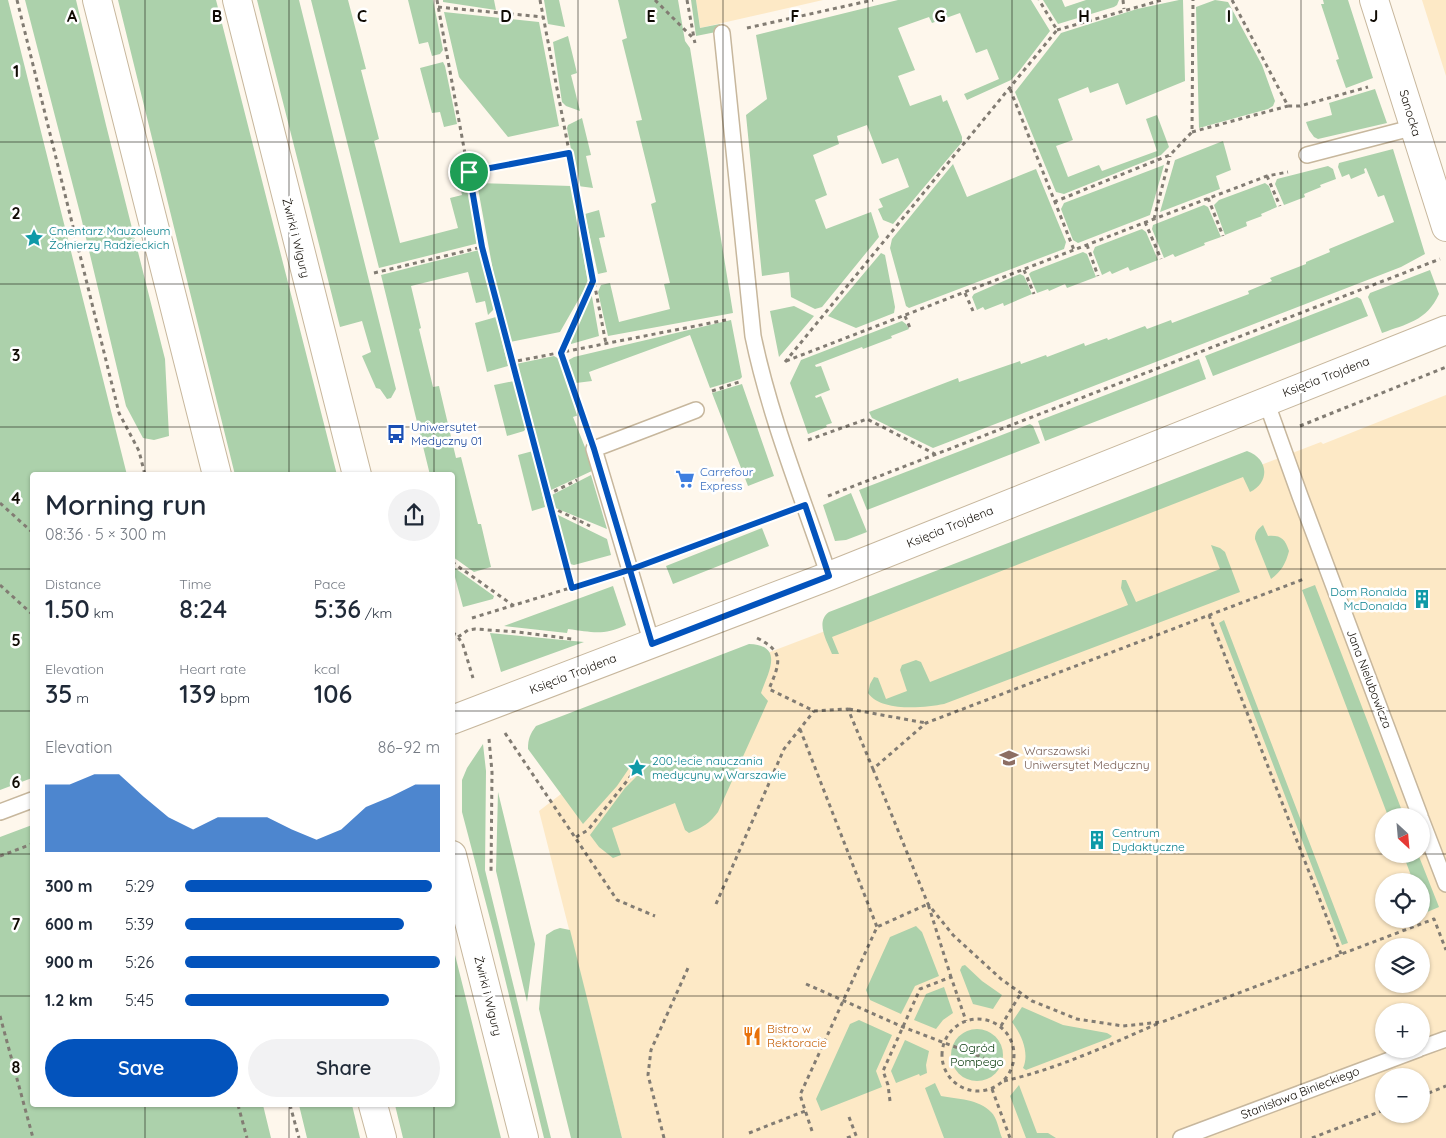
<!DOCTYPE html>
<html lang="en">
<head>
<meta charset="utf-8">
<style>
	:root { --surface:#fff; --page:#f2f2f3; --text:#1f2937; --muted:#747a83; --accent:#0353bc }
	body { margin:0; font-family:Quicksand,sans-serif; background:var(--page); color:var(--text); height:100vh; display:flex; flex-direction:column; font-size:19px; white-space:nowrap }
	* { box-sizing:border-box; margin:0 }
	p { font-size:16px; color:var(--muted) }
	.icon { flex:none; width:28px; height:28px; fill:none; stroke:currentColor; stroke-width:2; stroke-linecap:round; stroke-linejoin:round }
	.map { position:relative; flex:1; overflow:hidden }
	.details { position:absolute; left:30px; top:472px; width:425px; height:635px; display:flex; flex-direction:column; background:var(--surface); border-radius:5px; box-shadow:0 1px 4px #0004 }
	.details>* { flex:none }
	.needle { width:32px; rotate:154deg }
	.controls { position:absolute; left:1375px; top:808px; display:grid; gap:10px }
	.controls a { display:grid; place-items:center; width:55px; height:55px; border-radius:50%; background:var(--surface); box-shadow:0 1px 4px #0004; font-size:25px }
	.pin { position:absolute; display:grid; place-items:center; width:42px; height:42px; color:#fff; margin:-21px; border:2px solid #fff; border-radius:50%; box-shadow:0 1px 5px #0007 }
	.round { display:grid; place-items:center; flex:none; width:52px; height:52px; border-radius:26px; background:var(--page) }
	.headline { display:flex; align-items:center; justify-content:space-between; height:85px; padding:0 15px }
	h1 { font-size:28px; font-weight:600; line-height:38px }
	.stats { display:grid; grid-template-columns:repeat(3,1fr); gap:8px; height:85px; padding:5px 15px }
	.stats div { display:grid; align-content:center }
	.stats b { font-size:25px; font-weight:600 }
	.stats small { font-size:14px; font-weight:400 }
	.stats p { font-size:14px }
	.chart { height:140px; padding:10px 15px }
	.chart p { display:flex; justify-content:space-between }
	.chart svg { width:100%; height:90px; margin-top:5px; fill:var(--accent); opacity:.7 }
	.primary-button { display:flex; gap:10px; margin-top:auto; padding:10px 15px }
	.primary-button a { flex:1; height:58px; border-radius:30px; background:var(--accent); color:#fff; font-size:20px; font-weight:600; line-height:58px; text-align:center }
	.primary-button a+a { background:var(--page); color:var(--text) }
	ul { padding:0 15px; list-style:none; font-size:16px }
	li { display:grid; grid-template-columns:80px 60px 1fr; align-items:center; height:38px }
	li i { height:12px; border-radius:6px; background:var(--accent) }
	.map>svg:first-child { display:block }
</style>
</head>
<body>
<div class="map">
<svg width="1446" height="1138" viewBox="0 0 1446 1138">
	<rect width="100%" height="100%" fill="#fef7ec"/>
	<path fill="#fde9c6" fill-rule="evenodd" d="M696 0H823L700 28Z
		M1422 0H1446V76Z
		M1446 395V1138H622L539 811 561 794 583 721 770 652 1321 442 1323 444ZM1384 816H1421V854H1384ZM1384 881H1421V919H1384ZM1384 946H1421V984H1384ZM1384 1011H1421V1049H1384ZM1384 1076H1421V1114H1384Z"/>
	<path fill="#acd1ab" d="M0 0H8L127 475H32V778L0 790Z
		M25 0H76L106 125 165 359 169 436 154 440 143 438 126 406 81 217Z
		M118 0H216L337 475H235Z
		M257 0H299L396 389 391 398 387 399 380 389 376 388 362 356 371 352 362 321 340 327Z
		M311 0H348L366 69 361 70 379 139 374 141 400 243 458 228 450 198 462 195 459 181 463 180 468 182 479 243 379 268Z
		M408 0H433L443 50 440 54 432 56 428 42 419 44Z
		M443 0H494L496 10 443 2Z
		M544 0H559L565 27 548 24Z
		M618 0H678L685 41 690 48 733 313 608 336 598 292 601 285 610 283 619 322 670 309 664 284 670 283 651 204 656 202 636 121 642 120 622 40 627 38Z
		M691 0H696L700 28 720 24 721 31 696 36Z
		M898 0H1031L1050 31 1020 70 1011 80 967 100 964 94 999 79 987 49 976 53 960 13 932 23 929 17 898 28 915 70 898 76 910 106 941 95 943 102 947 100 962 137V142L893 224 883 220 878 209 883 207 879 199 909 187 898 158 882 164 867 125 837 136 839 144 813 155 827 195 815 200 826 229 871 212 879 237 822 307 815 309 791 297 789 272 762 276 746 115 767 99 756 35Z
		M1043 0H1062L1065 7 1086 0H1119L1117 5 1114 7 1058 24Z
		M1179 0H1183L1185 81 1126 105 1118 83 1090 93 1088 87 1058 99 1073 140 1056 146 1068 177 1099 165 1102 171 1157 151 1146 119 1157 115 1169 147 1161 155 1064 194 1056 192 1015 92 1061 33 1137 9Z
		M1215 0 1228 2 1262 65 1275 101 1273 106 1268 109 1199 128 1196 7Z
		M1323 0H1348L1373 78 1346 88 1336 60 1339 59 1321 4H1324Z
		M444 12 539 22 559 126 508 137 459 77Z
		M568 36 577 73 571 75 580 111 566 106 562 102 553 42Z
		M443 62 445 66 457 124 444 127 440 112 432 113 420 68Z
		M1375 89 1387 123 1318 139 1314 137 1309 130 1306 122 1332 115 1329 103Z
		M582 118 591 155 586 156 593 188 578 186 567 128 568 125Z
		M1223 141 1231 170 1216 176 1220 189 1160 212 1175 160Z
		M1393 149 1425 254 1401 267 933 448 872 418 869 412 958 378 959 382 1020 361 1021 364 1046 355 1047 357 1084 343 1085 346 1107 338 1108 340 1145 326 1147 329 1171 320 1172 323 1249 294 1248 291 1272 281 1270 278 1306 264V262L1330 252 1329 249 1394 222 1384 195 1378 197 1366 168 1364 169 1365 173 1351 179 1349 174 1342 177 1338 167 1339 163Z
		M953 164 967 197 1036 169 1066 242 1064 249 909 308 906 306 890 248 892 239Z
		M1164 165 1150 215 1078 243 1073 240 1061 209 1064 203Z
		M1328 166 1333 169 1336 179 1320 185 1321 187 1304 194 1305 197 1284 205 1275 184 1277 179Z
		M477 183 571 186 588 283 560 332 510 342 494 276Z
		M1265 183 1269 186 1277 207 1261 214 1262 216 1246 222 1247 226 1225 235 1214 205 1219 200Z
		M1204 205 1208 207 1221 237 1204 243 1205 245 1175 257 1173 254 1164 258 1152 229 1153 225Z
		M599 210 605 237 599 238 607 272 598 274 585 214Z
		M1142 229 1146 232 1158 260 1130 271 1128 267 1112 274 1110 271 1102 275 1093 252 1095 247Z
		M479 250 494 309 488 315 485 301 476 303 468 272 411 286 421 328 419 329 433 387 439 386 456 458 461 457 478 524H481L491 567 474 572 453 557 452 475H430L381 275Z
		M1083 252 1087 254 1096 277 1067 288 1065 284 1049 291 1048 289 1037 293 1029 274 1031 272Z
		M881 253 885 255 895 307 894 313 856 328 828 316Z
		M1430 270 1439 294C1427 321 1406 324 1382 333L1368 297 1370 293Z
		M1020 274 1024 276 1032 294 1004 306 1003 303 985 310 983 307 977 310 972 297 974 294Z
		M591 291 599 336 571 344 570 338Z
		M1357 297 1361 299 1368 316 1213 376 1205 356Z
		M794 306 814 316 779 357 770 311Z
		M496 317 508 366 487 372 475 323Z
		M731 320 742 377 740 379 710 388 690 335 589 372 592 381 576 383 567 361 574 357Z
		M902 321 906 324 909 329 891 336 892 338 863 349 862 347 815 365 816 367 821 366 830 390 815 396 816 398 821 396 832 423 826 425 827 427 808 434 790 383 801 360Z
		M554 356 559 359 579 415 573 417 594 470 549 491 516 364Z
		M1199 359 1206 379 1045 441 1038 421Z
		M514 381 526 428 524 431 507 436 494 385Z
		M742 384 774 476 748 486 712 393Z
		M1030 424 1033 426 1040 443 867 510 859 490Z
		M533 451 545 507 532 511 518 455Z
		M1247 451C1269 459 1270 482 1250 492L1243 477 832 637 839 654H832C827 641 815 622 829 612Z
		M591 475 607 529 553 507 550 496Z
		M851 493 867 532 846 540 835 541 823 505Z
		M556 514 607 539 611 555 574 565 570 564Z
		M1263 525 1268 536C1281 535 1285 539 1289 551 1286 563 1281 572 1271 579L1255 539C1255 532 1258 529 1263 525Z
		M762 528 769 546 673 584 666 566Z
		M1211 545 1220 548 1225 552 1240 592 944 704C924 708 881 712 868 693L870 684 874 677 878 678 886 699 907 691 900 670 902 665 916 660 921 662 930 682 1128 605 1121 588 1122 580H1126L1136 602 1220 569Z
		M452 566 494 596 493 599 463 607Z
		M1315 585 1404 816H1388L1302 590Z
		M613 586 626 625C603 636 592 632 568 629L567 633 504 626Z
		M1224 620 1348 943 1342 945 1219 623Z
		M490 633 584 642 501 672Z
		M749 644C785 645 768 673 761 693L768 701 718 812C710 823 702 828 689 833L685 830 675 803 612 828 621 855 613 858 599 847 590 835 625 788 643 770 632 764 617 786 583 824 528 749C528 739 530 734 536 726Z
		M483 744 486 771 485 870 551 1138H544L493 930 462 812V780L467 768Z
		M498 792 535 944 527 1002 496 871Z
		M32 825V1105H263L271 1138H0V837Z
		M1403 854H1418L1439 907 1425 913 1421 902V881H1413Z
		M916 926 922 932 939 976 915 986 901 1014 870 1000 866 990 890 937Z
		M560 928 570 930 622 1138H571L539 1009 546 935 554 930Z
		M453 947 501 1138H403L395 1105H452Z
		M965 965 982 981 1002 995 993 1009 973 1004 960 970 962 966Z
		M944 987 953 1013 943 1020 936 1029 914 1020 926 994Z
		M1022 1007 1063 1025 1107 1033 1112 1036 1110 1038 1026 1070 1023 1068C1030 1053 1021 1034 1012 1022Z
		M859 1020 892 1035 876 1071 882 1087 821 1111 816 1099 850 1024Z
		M951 1055a26 26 0 1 1 52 0a26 26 0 1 1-52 0Z
		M905 1040 929 1051 926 1065 927 1073 920 1076 919 1074 896 1083 891 1071Z
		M935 1083 941 1096C957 1099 979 1099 991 1112 997 1117 999 1131 1002 1138H944L925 1088Z
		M1019 1085 1037 1133H1048L1056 1138H1026L1010 1096Z
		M299 1105H352L360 1138H307Z"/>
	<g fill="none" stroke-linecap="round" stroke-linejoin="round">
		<g stroke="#c7b79d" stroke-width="18">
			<path id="lane" d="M722 33 753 336C770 418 802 496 829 576
				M1307 155 1415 127
				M1266 401 1300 496 1420 816
				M652 644 594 449 696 410
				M0 812 32 800
				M1421 819 1446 884
				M1421 1048 1446 1039
				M1181 1138 1419 1049"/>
		</g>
		<g stroke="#c7b79d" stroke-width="30">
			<path id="street" d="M1374 0 1446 227
				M452 720 829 576 1446 330"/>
		</g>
		<g stroke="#c7b79d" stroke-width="30">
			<path id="secondary" d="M97 0 217 475
				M237 0 357 475
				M452 855 524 1138
				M373 1105 382 1138"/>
		</g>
		<path stroke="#827c73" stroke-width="3" stroke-dasharray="4 4" stroke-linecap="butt" d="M17 0 119 413 139 451 145 475
			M437 0 482 247 512 362
			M540 0 606 344
			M655 0 694 39 695 43
			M687 0 694 38
			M1123 0 1124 9
			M1232 0 1288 106H1300L1368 87
			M438 7 543 17
			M747 28 873 0
			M1057 30 1162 0
			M1010 89 1074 250
			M1192 132 1288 106
			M469 173 569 153
			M1267 176 1280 206
			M1208 198 1223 236
			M1054 202 1170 155 1192 132 1193 0
			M1154 219 1170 156
			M1145 222 1161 259
			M1087 245 1098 276
			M1024 270 1034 294
			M374 273 482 247
			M965 293 973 311
			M905 316 910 328
			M786 361 1154 219 1267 176 1288 172
			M785 362 1057 30 1039 0
			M712 391 739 382
			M586 425 561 353 592 282
			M1300 426 1446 367
			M808 440 867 419 935 454
			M547 495 577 480
			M828 496 1440 259
			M0 503 32 532
			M551 507 590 526
			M654 560 780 514
			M452 562 514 606
			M0 585 32 614
			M572 588 512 362 726 320
			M1209 615 1341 954
			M472 618 606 577
			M452 633 457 635 463 645 473 678
			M458 637 468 630 475 629 518 632 572 639
			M757 638C785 652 780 663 769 689L814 711 848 709 873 769 926 723 1304 579
			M849 709 926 723
			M800 729 877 927
			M505 733 617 900 655 916
			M489 739 492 772 491 873
			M873 769 928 904 953 935 1001 979 1032 1001 1077 1019 1123 1026 1162 1022 1434 919 1446 950
			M576 837 588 830 634 772
			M0 856 32 844
			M716 904 784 749 814 711
			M806 984 903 1027 984 1058
			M0 1016 33 1138
			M942 1055a36 36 0 1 1 72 0a36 36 0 1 1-72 0Z
			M1001 1026 1021 993
			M1004 1081C1057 1069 1109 1045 1159 1023
			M992 1089 1010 1138
			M1421 1096 1446 1086
			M890 1101 888 1085 883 1071 920 989 951 977 966 1021
			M238 1105 247 1138
			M290 1105 299 1138
			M849 1117 857 1138
			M812 1131 800 1095 877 927 928 904 951 977
			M749 1133 805 1111
			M664 1138 648 1075 651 1050 688 968
			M847 1138 855 1135
			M1312 1138 1384 1110"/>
		<use href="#lane" stroke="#fff" stroke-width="15"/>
		<use href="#street" stroke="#fff" stroke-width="28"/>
		<use href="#secondary" stroke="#fff" stroke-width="28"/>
	</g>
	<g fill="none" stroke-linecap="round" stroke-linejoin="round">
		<g stroke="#fff" stroke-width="10">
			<path id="route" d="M469 172 482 247 572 588 629 570 805 505 829 576 652 644 594 449 561 353 593 281 569 153 469 172"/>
		</g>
		<use href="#route" stroke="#0353bc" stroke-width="6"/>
	</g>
	<path fill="none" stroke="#100b04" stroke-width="1" stroke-opacity="0.55" d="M145 0V475M289 0V475M434 0V475M578 0V1138M723 0V1138M868 0V1138M1012 0V1138M1157 0V1138M1301 0V1138M0 142H1446M0 284H1446M0 427H1446M0 569H32M452 569H1446M0 711H32M452 711H1446M0 854H32M452 854H1384M1421 854H1446M0 996H32M452 996H1446M145 1105V1138M289 1105V1138M434 1105V1138"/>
	<defs>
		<g id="sight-bare" transform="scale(1.5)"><path d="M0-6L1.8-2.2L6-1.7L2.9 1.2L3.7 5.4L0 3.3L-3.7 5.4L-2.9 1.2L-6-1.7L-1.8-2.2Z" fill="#0f9aa8" stroke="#fff" stroke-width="2.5" paint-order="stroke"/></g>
		<g id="bus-bare" transform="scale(1.5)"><path d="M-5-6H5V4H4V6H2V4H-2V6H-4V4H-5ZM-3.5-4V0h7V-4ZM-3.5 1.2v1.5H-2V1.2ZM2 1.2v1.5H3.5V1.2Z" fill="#1a4fb4" stroke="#fff" stroke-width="2.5" paint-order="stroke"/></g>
		<g id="supermarket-bare" transform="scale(1.5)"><path d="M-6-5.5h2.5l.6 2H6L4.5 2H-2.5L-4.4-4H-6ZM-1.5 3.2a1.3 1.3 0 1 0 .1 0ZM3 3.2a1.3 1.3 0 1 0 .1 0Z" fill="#3f7fe0" stroke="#fff" stroke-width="2.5" paint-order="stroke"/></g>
		<g id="building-bare" transform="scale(1.5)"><path d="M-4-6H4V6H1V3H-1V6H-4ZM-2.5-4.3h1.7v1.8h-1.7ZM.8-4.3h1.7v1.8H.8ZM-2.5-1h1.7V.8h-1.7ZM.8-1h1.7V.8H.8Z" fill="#0f9aa8" stroke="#fff" stroke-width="2.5" paint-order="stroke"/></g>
		<g id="university-bare" transform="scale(1.5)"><path d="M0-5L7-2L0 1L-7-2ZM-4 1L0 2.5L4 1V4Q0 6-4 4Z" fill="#8d6e63" stroke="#fff" stroke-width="2.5" paint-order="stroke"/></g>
		<g id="restaurant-bare" transform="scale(1.5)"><path d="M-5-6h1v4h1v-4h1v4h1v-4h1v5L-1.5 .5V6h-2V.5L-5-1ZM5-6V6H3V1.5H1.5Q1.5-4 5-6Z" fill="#e8710a" stroke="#fff" stroke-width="2.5" paint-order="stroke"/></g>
	</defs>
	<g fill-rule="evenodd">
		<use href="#sight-bare" x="34" y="238"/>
		<use href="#bus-bare" x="396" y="434"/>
		<use href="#supermarket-bare" x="685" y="479"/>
		<use href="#building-bare" x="1422" y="599"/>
		<use href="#university-bare" x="1009" y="758"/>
		<use href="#sight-bare" x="637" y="768"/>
		<use href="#building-bare" x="1097" y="840"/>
		<use href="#restaurant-bare" x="752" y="1036"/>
	</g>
	<g text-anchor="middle" stroke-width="5" stroke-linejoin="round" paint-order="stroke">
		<g font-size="12" fill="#100b04" stroke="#fff">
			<text transform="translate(1410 113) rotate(73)" y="4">Sanocka</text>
			<text transform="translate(296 238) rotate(76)" y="4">Żwirki i Wigury</text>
			<text transform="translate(1326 377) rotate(-21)" y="4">Księcia Trojdena</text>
			<text transform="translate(950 527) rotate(-22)" y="4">Księcia Trojdena</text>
			<text transform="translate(573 674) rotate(-21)" y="4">Księcia Trojdena</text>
			<text transform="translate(1369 679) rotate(69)" y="4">Jana Nielubowicza</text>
			<text transform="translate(488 996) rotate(76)" y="4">Żwirki i Wigury</text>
			<text transform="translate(1300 1093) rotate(-21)" y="4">Stanisława Binieckiego</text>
		</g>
		<g font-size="12" fill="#0d838f" stroke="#fff" text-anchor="start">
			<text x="49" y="235">Cmentarz Mauzoleum<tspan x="49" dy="14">Żołnierzy Radzieckich</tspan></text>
			<text x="1407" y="596" text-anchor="end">Dom Ronalda<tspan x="1407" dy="14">McDonalda</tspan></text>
			<text x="652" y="765">200-lecie nauczania<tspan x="652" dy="14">medycyny w Warszawie</tspan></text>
			<text x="1112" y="837">Centrum<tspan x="1112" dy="14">Dydaktyczne</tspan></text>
		</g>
		<g font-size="12" fill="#164399" stroke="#fff" text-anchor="start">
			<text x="411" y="431">Uniwersytet<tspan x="411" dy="14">Medyczny 01</tspan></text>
		</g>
		<g font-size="12" fill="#366cbe" stroke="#fff" text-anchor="start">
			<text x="700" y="476">Carrefour<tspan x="700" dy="14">Express</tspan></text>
		</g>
		<g font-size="12" fill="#785e54" stroke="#fff" text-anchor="start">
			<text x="1024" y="755">Warszawski<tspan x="1024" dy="14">Uniwersytet Medyczny</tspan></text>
		</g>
		<g font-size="12" fill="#c56008" stroke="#fff" text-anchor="start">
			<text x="767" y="1033">Bistro w<tspan x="767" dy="14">Rektoracie</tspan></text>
		</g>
		<g font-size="12" fill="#003405" stroke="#fff">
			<text x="977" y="1052">Ogród<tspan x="977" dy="14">Pompego</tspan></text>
		</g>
	</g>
	<g font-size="16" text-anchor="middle" font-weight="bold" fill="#100b04" stroke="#fff" stroke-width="5" stroke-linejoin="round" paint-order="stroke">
		<text x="72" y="22">A</text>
		<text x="217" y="22">B</text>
		<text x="362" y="22">C</text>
		<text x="506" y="22">D</text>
		<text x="651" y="22">E</text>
		<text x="795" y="22">F</text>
		<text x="940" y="22">G</text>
		<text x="1084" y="22">H</text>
		<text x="1229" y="22">I</text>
		<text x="1374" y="22">J</text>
		<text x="16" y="77">1</text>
		<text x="16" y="219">2</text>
		<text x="16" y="361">3</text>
		<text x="16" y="504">4</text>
		<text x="16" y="646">5</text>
		<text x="16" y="788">6</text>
		<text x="16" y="930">7</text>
		<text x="16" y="1073">8</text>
	</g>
</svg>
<div class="controls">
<a><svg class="needle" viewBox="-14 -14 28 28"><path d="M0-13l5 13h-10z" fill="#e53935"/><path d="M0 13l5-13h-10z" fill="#747a83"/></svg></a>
<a><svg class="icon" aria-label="locate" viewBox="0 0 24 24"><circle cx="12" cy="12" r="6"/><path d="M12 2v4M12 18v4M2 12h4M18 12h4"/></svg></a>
<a><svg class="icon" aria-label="layers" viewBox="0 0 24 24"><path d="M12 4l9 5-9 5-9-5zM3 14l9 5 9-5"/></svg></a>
<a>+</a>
<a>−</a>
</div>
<div class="pin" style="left:469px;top:172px;background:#1e9e55"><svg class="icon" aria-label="arrive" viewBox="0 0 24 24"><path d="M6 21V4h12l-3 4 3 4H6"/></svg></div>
<section class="details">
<div class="headline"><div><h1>Morning run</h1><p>08:36 · 5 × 300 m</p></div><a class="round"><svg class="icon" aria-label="share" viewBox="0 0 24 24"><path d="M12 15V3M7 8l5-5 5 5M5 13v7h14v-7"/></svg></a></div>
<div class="stats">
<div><p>Distance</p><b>1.50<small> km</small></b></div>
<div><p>Time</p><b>8:24</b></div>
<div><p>Pace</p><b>5:36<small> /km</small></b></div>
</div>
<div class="stats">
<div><p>Elevation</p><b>35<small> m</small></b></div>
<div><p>Heart rate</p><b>139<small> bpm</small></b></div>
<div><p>kcal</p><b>106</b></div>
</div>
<div class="chart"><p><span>Elevation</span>86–92 m</p>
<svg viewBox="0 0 160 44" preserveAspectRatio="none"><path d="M0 44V11L10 11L20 6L30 6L40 17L50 27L60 33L70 27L80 27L90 27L100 33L110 38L120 33L130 22L140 17L150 11L160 11V44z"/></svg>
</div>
<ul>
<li><b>300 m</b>5:29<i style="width:97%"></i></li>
<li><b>600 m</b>5:39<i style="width:86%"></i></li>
<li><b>900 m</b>5:26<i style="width:100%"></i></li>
<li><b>1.2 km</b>5:45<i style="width:80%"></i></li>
</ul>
<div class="primary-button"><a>Save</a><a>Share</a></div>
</section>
</div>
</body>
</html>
